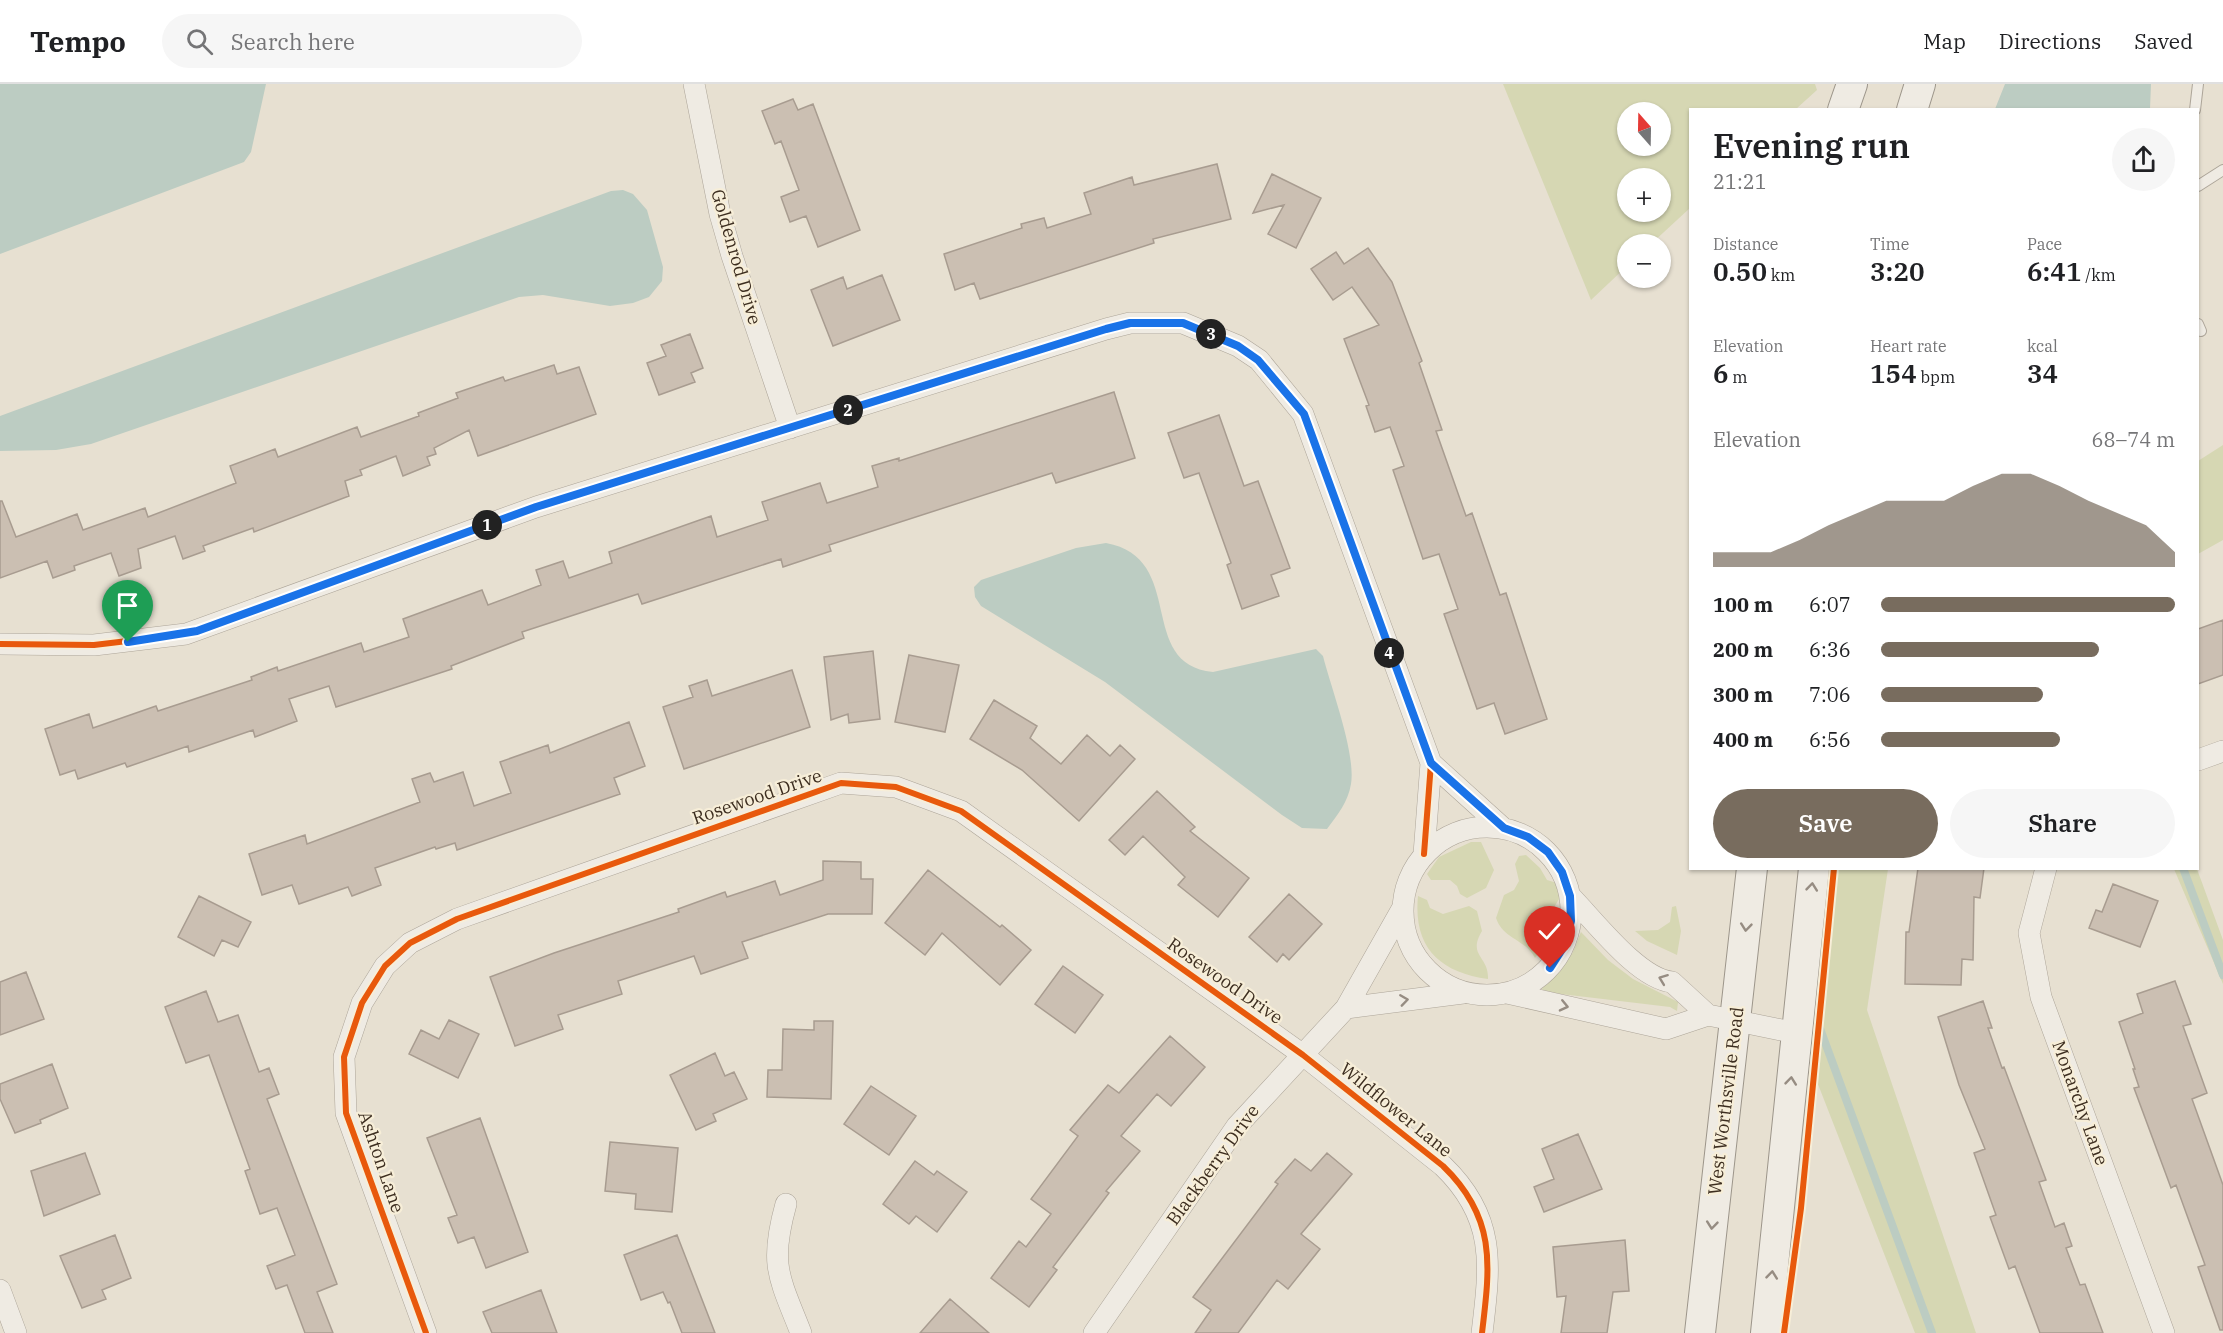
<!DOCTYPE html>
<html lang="en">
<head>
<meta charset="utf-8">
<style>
	:root { --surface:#fff; --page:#f6f6f6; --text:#202124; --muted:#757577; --line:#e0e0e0; --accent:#786c5e }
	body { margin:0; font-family:"IBM Plex Serif",serif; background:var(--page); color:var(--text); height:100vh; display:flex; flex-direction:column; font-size:22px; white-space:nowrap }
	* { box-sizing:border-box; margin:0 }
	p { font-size:20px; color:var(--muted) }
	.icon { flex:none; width:33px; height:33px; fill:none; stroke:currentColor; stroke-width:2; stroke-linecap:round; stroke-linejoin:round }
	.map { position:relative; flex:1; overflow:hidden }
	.panel { position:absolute; left:1689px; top:24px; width:510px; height:762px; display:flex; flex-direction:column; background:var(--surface); border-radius:0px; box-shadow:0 2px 4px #0004 }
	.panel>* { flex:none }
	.needle { width:39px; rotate:340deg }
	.tools { position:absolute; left:1617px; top:18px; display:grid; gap:12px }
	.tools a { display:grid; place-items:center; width:54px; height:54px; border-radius:50%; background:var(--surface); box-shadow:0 2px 4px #0004; font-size:30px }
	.pin { position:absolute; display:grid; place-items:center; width:51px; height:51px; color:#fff; margin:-62px -26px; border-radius:50% 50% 50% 0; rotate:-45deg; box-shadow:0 0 6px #0007 }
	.pin .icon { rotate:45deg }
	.km { position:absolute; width:30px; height:30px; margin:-15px; border-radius:50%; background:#222; color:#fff; font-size:16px; line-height:30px; text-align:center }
	.round { display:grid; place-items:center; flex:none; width:63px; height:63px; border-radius:32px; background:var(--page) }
	.head { display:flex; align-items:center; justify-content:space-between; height:102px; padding:0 24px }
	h1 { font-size:33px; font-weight:600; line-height:45px }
	.stats { display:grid; grid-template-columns:repeat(3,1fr); gap:9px; height:102px; padding:6px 24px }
	.stats div { display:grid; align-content:center }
	.stats b { font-size:26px; font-weight:600 }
	.stats small { font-size:16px; font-weight:400 }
	.stats p { font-size:16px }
	.chart { height:168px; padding:12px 24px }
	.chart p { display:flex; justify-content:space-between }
	.chart svg { width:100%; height:108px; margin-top:6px; fill:var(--accent); opacity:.7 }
	.button { display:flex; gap:12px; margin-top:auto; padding:12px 24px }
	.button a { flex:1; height:69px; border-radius:36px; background:var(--accent); color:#fff; font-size:24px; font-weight:600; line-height:69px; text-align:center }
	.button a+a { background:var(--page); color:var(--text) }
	ul { padding:0 24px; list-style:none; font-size:20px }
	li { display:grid; grid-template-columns:96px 72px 1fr; align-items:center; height:45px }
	li i { height:15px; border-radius:8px; background:var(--accent) }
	header { display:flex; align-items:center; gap:36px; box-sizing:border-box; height:84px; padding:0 30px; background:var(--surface); border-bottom:2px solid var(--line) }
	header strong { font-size:28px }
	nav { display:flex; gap:33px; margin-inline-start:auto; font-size:21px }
	.search { width:420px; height:54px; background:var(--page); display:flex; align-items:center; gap:15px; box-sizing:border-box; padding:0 21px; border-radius:33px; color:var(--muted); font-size:22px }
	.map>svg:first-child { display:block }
</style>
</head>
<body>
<header>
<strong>Tempo</strong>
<div class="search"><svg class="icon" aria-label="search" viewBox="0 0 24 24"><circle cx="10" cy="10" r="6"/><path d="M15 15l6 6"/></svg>Search here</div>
<nav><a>Map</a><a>Directions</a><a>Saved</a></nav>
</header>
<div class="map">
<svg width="2223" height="1249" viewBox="0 0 2223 1249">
	<rect width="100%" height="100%" fill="#e7e0d1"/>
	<path fill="#d6d7b3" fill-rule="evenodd" d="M1503 0H1815L1817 6 1796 25 1690 26V124L1651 160H1628L1627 182 1591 216ZM1628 28H1660V62H1628ZM1628 94H1660V128H1628Z
		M2223 361V456L2198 470V377Z
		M1471 758H1481L1494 786 1486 804 1467 814 1460 810 1457 802 1450 796H1431L1427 790 1439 773Z
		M1526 771 1540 784 1547 796 1567 802 1553 825 1552 843 1545 861 1535 874C1525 855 1503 855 1496 834L1504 811 1514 806 1519 797 1515 780 1519 772Z
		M1837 785H1888L1867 926 1976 1249H1915L1814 990Z
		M2174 785H2197L2223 856V900Z
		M1418 812 1427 816 1430 824 1443 830 1469 822 1477 827 1482 847C1467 872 1489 872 1488 895 1439 888 1413 863 1418 812Z
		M1676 822 1681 847 1677 871 1647 857 1635 847 1658 846 1670 838 1672 823Z
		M1581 848 1608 876 1633 895 1678 918 1677 927 1670 923 1544 908 1542 904 1551 896 1554 878 1572 870Z"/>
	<path fill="#bcccc2" d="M0 0H266L251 68 244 78 0 170Z
		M2005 0H2151L2150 25H1995Z
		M623 106 633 110 647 126 663 183 662 197 649 213 633 219 610 222 543 211 519 213 91 360 56 366 0 367V332L611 107Z
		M1106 459C1188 474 1135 580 1213 588L1316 565 1323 572C1331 604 1356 669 1351 700 1348 718 1338 730 1327 745L1302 744 1282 731 1105 598 981 522 975 513 974 503 981 496 1076 464Z"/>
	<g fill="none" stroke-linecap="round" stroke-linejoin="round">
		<path stroke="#bcccc2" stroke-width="8" d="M2183 784 2223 891
			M1815 931 1932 1249"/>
	</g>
	<path fill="#cbbfb2" stroke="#a89c90" stroke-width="1.5" d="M793 15 798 26 813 20 860 146 818 163 806 132 790 138 781 113 799 106 781 57 775 60 762 27Z
		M1217 80 1231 135 1153 155 1154 159 980 215 974 199 955 206 944 170 1022 144 1021 140 1044 134 1047 144 1091 130 1084 109 1132 93 1134 101Z
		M1272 90 1321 114 1296 164 1268 150 1284 121 1253 129Z
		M1368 164 1392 198 1422 277 1419 279 1442 346 1436 347 1466 432 1472 429 1500 511 1506 509 1547 635 1505 650 1494 619 1477 625 1444 530 1458 525 1439 470 1423 475 1393 386 1404 382 1390 343 1375 348 1366 322 1369 321 1344 255 1379 241 1352 203 1333 216 1311 185 1336 168 1344 180Z
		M882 191 900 236 833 262 811 206 843 193 847 205Z
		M690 250 703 284 691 289 695 298 659 311 647 279 666 272 661 261Z
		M554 281 557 290 579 283 596 330 478 372 469 346 434 364 436 370 427 373 430 381 403 392 396 372 360 386 362 391 345 397 349 412 254 448 253 444 203 462 205 467 183 475 175 452 138 465 141 484 119 492 111 469 74 482 75 486 53 494 47 477 0 494V417H2L16 453 77 430 83 446 145 424 148 433 236 399 230 382 275 365 278 373 357 343 361 353 419 332 418 329 458 314 456 309 503 293 505 297Z
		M1114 308 1135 374 1056 399 1052 389 829 461 831 467 783 483 781 475 642 520 638 510 522 548 524 554 451 582 452 585 336 623 329 602 289 615 297 637 255 653 253 646 189 668 188 662 127 683 125 679 78 695 75 686 60 691 45 645 89 630 93 644 156 622 158 627 252 596 251 593 277 583 278 587 361 559 364 568 409 553 403 535 482 506 488 521 541 501 536 486 563 477 569 494 612 479 609 468 711 432 717 453 768 436 762 418 820 399 827 419 878 403 872 382 899 374V377Z
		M1219 331 1244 402 1258 397 1290 484 1271 491 1279 512 1242 525 1227 481 1231 479 1199 389 1184 394 1168 349Z
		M2223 536V591L2198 600V545Z
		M873 567 880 635 849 639 848 630 831 636 824 573Z
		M909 571 959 581 945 648 895 638Z
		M792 586 810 643 684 685 663 623 693 613 689 602 707 596 712 612Z
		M994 616 1037 642 1030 654 1061 680 1087 651 1110 672 1120 661 1135 675 1079 737 1022 686 970 655Z
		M629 638 645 682 614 694 620 710 457 766 455 759 436 765 435 763 375 784 381 801 352 812 348 803 299 820 292 801 262 811 249 770 305 751 307 760 420 718 412 695 430 689 434 698 463 688 474 722 511 709 500 678 548 661 550 669Z
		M1157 707 1195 743 1190 747 1249 794 1218 833 1178 801 1185 793 1143 752 1125 771 1109 756Z
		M823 777 861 778V795H873L872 830H828L742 858 748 874 701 890 694 872 618 897 622 910 558 931 563 945 515 962 490 893 554 869 679 828 678 825 725 808 727 813 775 797 780 811 823 796Z
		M1918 784H1984L1980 814 1974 813 1973 876 1962 875 1961 901 1905 900 1906 848H1909Z
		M928 786 1000 843 1002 841 1031 866 1000 901 942 849 925 871 885 839Z
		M2113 800 2158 817 2140 863 2089 844 2096 826 2102 828Z
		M1289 810 1322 840 1289 876 1283 870 1277 878 1249 853Z
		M199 812 251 838 238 863 222 856 214 872 178 853Z
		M1063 882 1103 911 1075 949 1035 920Z
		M26 888 44 935 0 951V898Z
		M2175 897 2191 940 2183 942 2207 1009 2192 1015 2223 1101V1246H2220L2198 1183 2205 1181 2176 1101 2171 1104 2134 1004 2139 1003 2133 985H2135L2119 938 2143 929 2137 910Z
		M206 907 218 938 238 931 259 988 269 984 279 1010 267 1015 337 1200 317 1208 333 1249H305L287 1201 276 1205 267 1182 295 1171 277 1124 260 1130 245 1087 250 1085 209 971 186 979 165 923Z
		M1983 917 1992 944H1988L2002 984 2004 983 2046 1096 2039 1098 2055 1143 2064 1139 2072 1162 2066 1164 2080 1201 2085 1200 2103 1249H2040L2015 1182 2009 1185 1990 1133 1996 1131 1974 1069 1985 1065 1959 1001 1938 933Z
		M449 936 479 950 458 994 409 970 421 946 439 955Z
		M814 937H833L831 1015 767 1013 768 986H782L783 945 814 946Z
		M1170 952 1205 983 1171 1022 1157 1010 1121 1052 1140 1067 1106 1107 1109 1109 1053 1183 1057 1186 1029 1223 991 1194 1019 1157 1026 1163 1051 1130 1031 1115 1078 1052 1070 1046 1108 1001 1119 1009Z
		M715 969 725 992 734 988 747 1015 713 1030 716 1037 696 1046 670 991Z
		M52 980 68 1024 40 1036 41 1039 15 1049 0 1015V1000Z
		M871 1002 916 1032 889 1071 844 1040Z
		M480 1034 528 1168 486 1184 474 1153 458 1159 448 1134 457 1131 427 1054Z
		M1578 1050 1602 1105 1544 1128 1534 1103 1554 1095 1542 1065Z
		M610 1058 678 1064 672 1128 635 1125 636 1110 605 1107Z
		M85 1069 100 1110 44 1132 31 1087Z
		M1327 1069 1352 1090 1301 1150 1320 1165 1288 1205 1277 1196 1238 1249H1195L1211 1226 1193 1213 1278 1100 1275 1098 1295 1075 1311 1087Z
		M915 1077 934 1091 937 1087 967 1108 937 1148 916 1132 909 1140 883 1120Z
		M115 1151 131 1194 102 1206 106 1215 82 1224 60 1172Z
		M677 1151 715 1249H682L670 1218 668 1219 663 1208 641 1216 624 1171Z
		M1625 1156 1629 1207 1613 1208 1607 1249H1561L1566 1212 1557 1213 1553 1163Z
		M541 1206 557 1249H492L483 1228Z
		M950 1215 989 1249H920Z"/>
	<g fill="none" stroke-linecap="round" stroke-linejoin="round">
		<g stroke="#ada599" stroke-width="12">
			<path id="lane" d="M2195 26 2198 0
				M2198 102 2223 86
				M2198 240 2201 247"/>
		</g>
		<g stroke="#ada599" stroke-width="22">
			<path id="street" d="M694 0 720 130 732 172 790 344
				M0 560 94 561 186 550 536 423 1106 245 1130 239H1183L1238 262 1259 276 1303 330 1431 679 1424 770
				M2198 676 2223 667
				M1431 679 1504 745
				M1403 827a84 84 0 1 1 168 0a84 84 0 1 1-168 0Z
				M2046 784 2029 849 2041 913 2164 1249
				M1570 812C1594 836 1638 895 1672 898L1708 931
				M1507 909 1666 945 1708 931 1796 949
				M1346 924 1463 909
				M786 1120C769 1181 779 1193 801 1249
				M0 1206 16 1249
				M426 1249 346 1029 344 973 362 919 385 882 410 859 457 835 841 699 896 703 961 727 1303 971 1443 1082C1497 1134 1490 1182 1482 1249
				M1094 1249 1237 1042 1346 924 1402 825"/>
		</g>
		<g stroke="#9c958a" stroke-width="32">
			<path id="secondary" d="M1843 26 1852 0
				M1912 26 1920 0
				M1700 1249 1752 784
				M1766 1249 1814 784"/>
		</g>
		<use href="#lane" stroke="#efebe3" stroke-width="10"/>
		<use href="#street" stroke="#efebe3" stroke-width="21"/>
		<use href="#secondary" stroke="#efebe3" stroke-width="30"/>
		<g stroke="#f7eed8" stroke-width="10">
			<path id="cycleway" d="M0 560 94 561 186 550 536 423 1106 245 1130 239H1183L1238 262 1259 276 1303 330 1431 679 1424 770
				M426 1249 346 1029 344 973 362 919 385 882 410 859 457 835 841 699 896 703 961 727 1303 971 1443 1082C1497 1134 1490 1182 1482 1249
				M1784 1249 1801 1124 1834 784"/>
		</g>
		<use href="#cycleway" stroke="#e8590c" stroke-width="6"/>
	</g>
	<defs><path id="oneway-chevron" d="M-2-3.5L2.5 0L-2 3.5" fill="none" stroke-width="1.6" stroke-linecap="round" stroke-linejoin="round" transform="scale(1.5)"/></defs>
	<g stroke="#968c82">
		<use href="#oneway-chevron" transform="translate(1812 803) rotate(-84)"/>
		<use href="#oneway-chevron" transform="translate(1746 843) rotate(96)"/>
		<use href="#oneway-chevron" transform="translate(1663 895) rotate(-159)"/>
		<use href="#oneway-chevron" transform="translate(1404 916) rotate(-8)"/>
		<use href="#oneway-chevron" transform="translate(1564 922) rotate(13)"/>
		<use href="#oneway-chevron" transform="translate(1791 997) rotate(-84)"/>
		<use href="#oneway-chevron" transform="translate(1712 1141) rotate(96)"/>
		<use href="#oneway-chevron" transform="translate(1772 1191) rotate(-84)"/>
	</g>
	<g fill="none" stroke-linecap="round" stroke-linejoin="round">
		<g stroke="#fff" stroke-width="12">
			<path id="route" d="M128 558 197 547 536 423 1106 245 1130 239H1183L1238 262 1258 276 1304 330 1431 679 1504 744 1528 753 1548 768 1562 788 1570 812 1571 837 1564 862 1550 884"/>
		</g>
		<use href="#route" stroke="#1a73e8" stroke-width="8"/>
	</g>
	<g text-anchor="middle" stroke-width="4.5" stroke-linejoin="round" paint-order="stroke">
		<g font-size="18" fill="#3d2e20" stroke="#f7eed8">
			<text transform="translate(736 173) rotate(74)" y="6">Goldenrod Drive</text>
			<text transform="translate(757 713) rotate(-19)" y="6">Rosewood Drive</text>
			<text transform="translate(1225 897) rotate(35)" y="6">Rosewood Drive</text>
			<text transform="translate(1726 1017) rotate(-83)" y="6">West Worthsville Road</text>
			<text transform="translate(2080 1019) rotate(70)" y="6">Monarchy Lane</text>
			<text transform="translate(1396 1026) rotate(39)" y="6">Wildflower Lane</text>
			<text transform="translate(381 1078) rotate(71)" y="6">Ashton Lane</text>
			<text transform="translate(1213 1081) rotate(-54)" y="6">Blackberry Drive</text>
		</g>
	</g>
</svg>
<div class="tools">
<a><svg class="needle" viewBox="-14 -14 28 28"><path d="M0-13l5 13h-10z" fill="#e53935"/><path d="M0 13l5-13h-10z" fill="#757577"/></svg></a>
<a>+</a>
<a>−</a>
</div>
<div class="pin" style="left:128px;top:558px;background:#1e9e55"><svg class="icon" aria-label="arrive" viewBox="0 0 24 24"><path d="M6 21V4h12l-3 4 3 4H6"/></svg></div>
<div class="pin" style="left:1550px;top:884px;background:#d93025"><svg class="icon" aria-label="check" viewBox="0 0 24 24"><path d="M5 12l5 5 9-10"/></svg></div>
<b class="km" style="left:487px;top:441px">1</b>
<b class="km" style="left:848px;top:326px">2</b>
<b class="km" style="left:1211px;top:250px">3</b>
<b class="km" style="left:1389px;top:569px">4</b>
<section class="panel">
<div class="head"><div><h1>Evening run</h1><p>21:21</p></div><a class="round"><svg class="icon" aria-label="share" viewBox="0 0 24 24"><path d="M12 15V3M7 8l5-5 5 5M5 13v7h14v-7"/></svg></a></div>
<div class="stats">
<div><p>Distance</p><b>0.50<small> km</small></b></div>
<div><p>Time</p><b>3:20</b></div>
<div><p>Pace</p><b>6:41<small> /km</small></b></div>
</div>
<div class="stats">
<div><p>Elevation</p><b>6<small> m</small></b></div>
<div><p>Heart rate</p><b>154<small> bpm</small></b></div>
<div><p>kcal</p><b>34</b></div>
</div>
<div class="chart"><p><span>Elevation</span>68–74 m</p>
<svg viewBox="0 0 160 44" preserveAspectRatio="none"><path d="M0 44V38L10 38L20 38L30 33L40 27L50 22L60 17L70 17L80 17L90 11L100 6L110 6L120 11L130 17L140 22L150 27L160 38V44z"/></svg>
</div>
<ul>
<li><b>100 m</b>6:07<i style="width:100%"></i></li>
<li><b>200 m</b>6:36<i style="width:74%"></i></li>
<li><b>300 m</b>7:06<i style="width:55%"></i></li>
<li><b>400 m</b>6:56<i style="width:61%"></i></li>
</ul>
<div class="button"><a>Save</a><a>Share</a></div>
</section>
</div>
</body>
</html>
